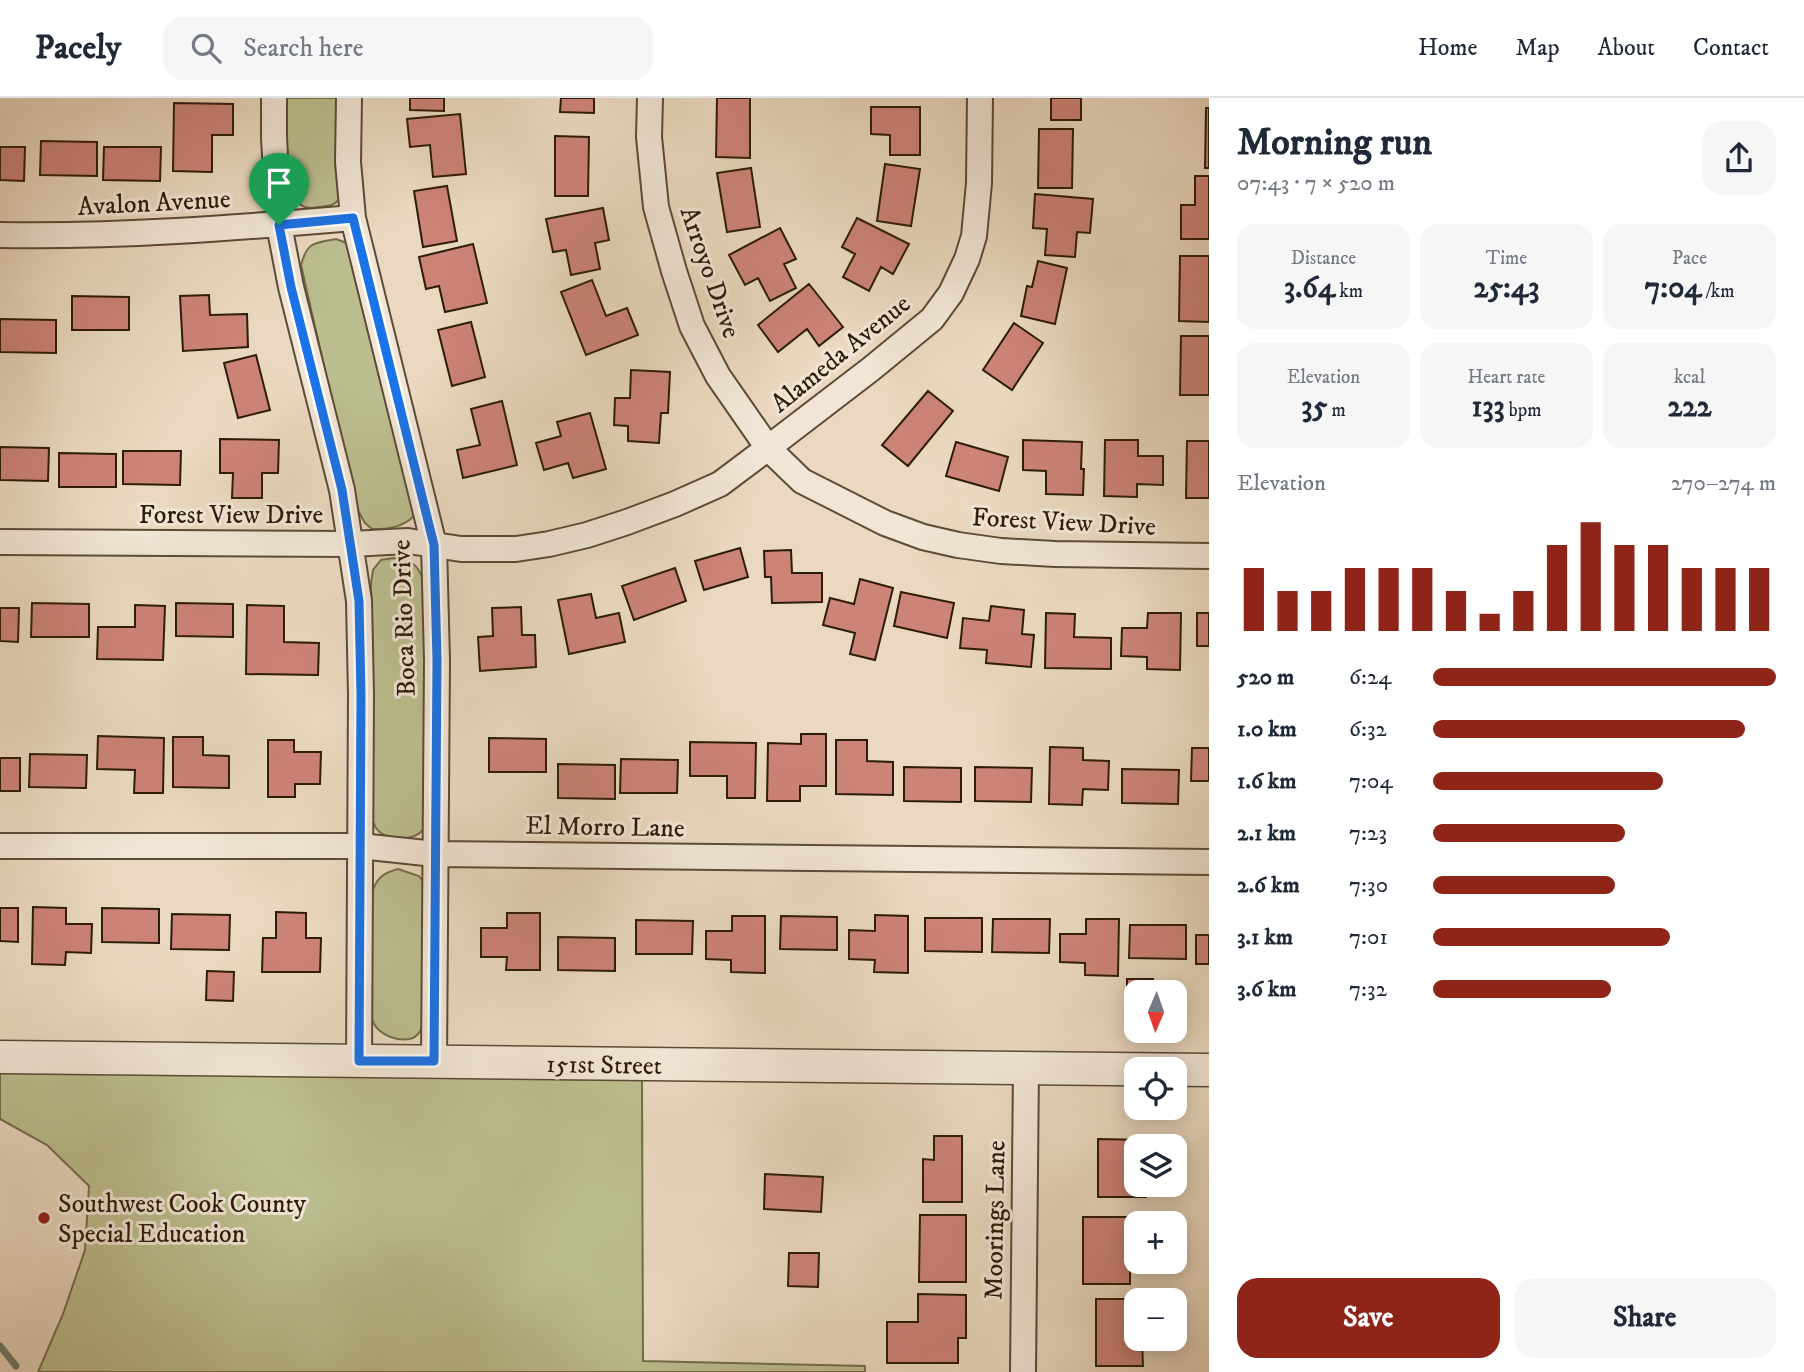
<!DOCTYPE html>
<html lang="en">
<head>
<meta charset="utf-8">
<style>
	:root { --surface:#fff; --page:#f6f6f7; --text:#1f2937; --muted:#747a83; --line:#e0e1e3; --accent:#8f2418 }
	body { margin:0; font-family:"IM FELL DW Pica",serif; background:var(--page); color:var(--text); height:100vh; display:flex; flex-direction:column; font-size:26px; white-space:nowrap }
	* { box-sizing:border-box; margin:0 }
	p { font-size:23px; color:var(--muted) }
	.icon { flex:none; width:38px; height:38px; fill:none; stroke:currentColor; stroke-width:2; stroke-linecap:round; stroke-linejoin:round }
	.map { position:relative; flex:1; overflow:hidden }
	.panel { display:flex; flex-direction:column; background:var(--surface); width:595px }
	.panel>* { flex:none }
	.needle { width:46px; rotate:182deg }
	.buttons { position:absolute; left:1124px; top:882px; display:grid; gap:14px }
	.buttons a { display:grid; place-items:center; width:63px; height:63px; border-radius:14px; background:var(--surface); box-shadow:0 4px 18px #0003; font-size:35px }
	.pin { position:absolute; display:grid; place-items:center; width:60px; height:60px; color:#fff; margin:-72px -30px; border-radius:50% 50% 50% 0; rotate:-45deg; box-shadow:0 0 7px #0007 }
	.pin .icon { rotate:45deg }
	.round { display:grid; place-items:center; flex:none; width:74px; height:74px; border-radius:21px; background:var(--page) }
	.overview { display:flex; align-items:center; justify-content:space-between; height:119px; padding:0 28px }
	h1 { font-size:38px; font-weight:700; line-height:52px }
	.metrics { display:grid; grid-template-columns:repeat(3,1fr); gap:10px; height:119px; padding:7px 28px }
	.metrics div { display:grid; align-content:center; border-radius:18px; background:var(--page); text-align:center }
	.metrics b { font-size:30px; font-weight:700 }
	.metrics small { font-size:19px; font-weight:400 }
	.metrics p { font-size:19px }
	.chart { height:196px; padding:14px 28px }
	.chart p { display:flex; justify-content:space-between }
	.chart svg { width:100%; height:126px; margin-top:7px; stroke:var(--accent); stroke-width:6 }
	.primary-button { display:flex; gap:14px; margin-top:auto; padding:14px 28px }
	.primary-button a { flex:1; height:80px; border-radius:21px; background:var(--accent); color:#fff; font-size:28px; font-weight:700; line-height:80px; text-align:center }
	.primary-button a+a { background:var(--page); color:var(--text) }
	ul { padding:0 28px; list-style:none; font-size:23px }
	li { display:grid; grid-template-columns:112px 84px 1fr; align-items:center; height:52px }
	li i { height:18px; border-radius:9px; background:var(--accent) }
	header { display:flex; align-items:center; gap:42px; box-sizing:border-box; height:98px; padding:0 35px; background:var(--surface); border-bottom:2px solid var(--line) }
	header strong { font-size:33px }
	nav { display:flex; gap:38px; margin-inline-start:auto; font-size:24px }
	.search { width:490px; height:63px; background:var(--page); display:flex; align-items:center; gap:18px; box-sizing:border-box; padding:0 24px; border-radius:21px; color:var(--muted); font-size:26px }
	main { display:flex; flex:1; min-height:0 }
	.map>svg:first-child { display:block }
</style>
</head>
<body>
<header>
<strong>Pacely</strong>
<div class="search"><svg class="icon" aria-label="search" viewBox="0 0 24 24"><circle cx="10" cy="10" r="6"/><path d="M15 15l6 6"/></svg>Search here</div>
<nav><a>Home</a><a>Map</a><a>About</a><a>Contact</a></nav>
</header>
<main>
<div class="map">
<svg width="1209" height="1274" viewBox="0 0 1209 1274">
	<rect width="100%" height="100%" fill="#ead9c0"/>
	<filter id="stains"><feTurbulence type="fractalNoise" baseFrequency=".00286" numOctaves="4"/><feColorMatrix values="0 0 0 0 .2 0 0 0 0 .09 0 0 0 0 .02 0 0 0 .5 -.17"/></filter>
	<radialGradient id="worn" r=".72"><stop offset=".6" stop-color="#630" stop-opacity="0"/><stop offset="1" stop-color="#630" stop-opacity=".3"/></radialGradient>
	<path fill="#bcbe8f" stroke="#746d4c" stroke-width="2" d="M284 0H340L342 99C333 108 330 108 318 109 310 111 303 110 297 104 282 88 285 23 284 0Z
		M336 141 344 144 352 150 413 403V419C401 430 388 431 372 431L365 425 356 409 301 167C307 144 314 145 336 141Z
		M393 460C416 463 420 469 426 491L428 722C426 725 425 729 423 732 412 744 385 743 376 730 373 726 372 719 371 714L373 554 371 486 373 472 381 462Z
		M398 771 419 778 424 785 426 922C423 928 420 937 413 940 399 945 379 937 373 924 371 919 371 912 370 907L372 794C377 780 383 775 398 771Z
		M0 970 294 978 642 982 643 1263 865 1268V1274H38L63 1216 85 1152 89 1088 47 1047 0 1021Z"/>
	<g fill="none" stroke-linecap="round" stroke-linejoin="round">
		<path stroke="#6d7b6e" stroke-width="7" d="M0 1248 16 1268"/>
	</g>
	<path fill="#cc8378" stroke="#2d1c09" stroke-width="2" d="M410 0H444V13L410 12Z
		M561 0H594V15L560 14Z
		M717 0H750V60L716 59Z
		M1051 0H1081V22H1051Z
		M174 5 233 6V37H212V74L173 73Z
		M871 9H920V57H890V37L871 36Z
		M1206 10H1209V70H1205Z
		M460 16 466 76 433 79 430 47 410 49 407 21Z
		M1039 31H1073L1072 90H1038Z
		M555 38 589 39 588 98H555Z
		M41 43 97 44V78L40 77Z
		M0 49H25L24 83 0 82Z
		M104 49H161L160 83 103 82Z
		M885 66 920 71 911 128 877 123Z
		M751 70 760 129 727 134 717 75Z
		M1195 78H1209V141H1181V107H1195Z
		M447 88 457 143 423 149 414 93Z
		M1035 96 1093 101 1090 135 1077 134 1075 159 1045 157 1047 131 1033 130Z
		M603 110 609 142 595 145 600 171 571 177 566 152 553 154 546 121Z
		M857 120 909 146 893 176 881 169 869 193 843 179 855 156 842 149Z
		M780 130 796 161 784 166 796 190 770 203 758 180 745 187 729 157Z
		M473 146 487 205 445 214 439 188 426 191 419 159Z
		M1180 158H1209V224L1179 223Z
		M1038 163 1067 170 1055 226 1021 218 1027 188 1032 189Z
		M592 182 606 218 627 210 638 237 586 257 561 194Z
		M809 186 843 229 819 248 807 231 778 254 758 227Z
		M209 197 210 217 247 216 248 249 183 253 180 198Z
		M72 198 129 199V232H72Z
		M0 221 56 222V255L0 254Z
		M471 224 485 279 452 288 438 232Z
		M1014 225 1043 245 1012 292 983 272Z
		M1181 238H1209V297H1180Z
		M256 257 270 312 238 320 224 265Z
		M631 272 670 274 668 315H661L659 345 628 343V328L614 327 615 300H630Z
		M928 293 953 313 908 368 882 347Z
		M502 303 517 367 463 380 457 352 480 347 471 311Z
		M590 315 606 371 573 380 568 365 544 372 536 345 561 338 557 324Z
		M220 341 279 342 278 375H262V400H232L233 375H220Z
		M1023 342 1082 344 1081 371H1084L1083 397 1046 396V373L1023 372Z
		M1105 342H1138V358H1163V387L1137 386V399L1104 398Z
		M1187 343H1209V400H1186Z
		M956 344 1008 359 999 393 946 378Z
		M0 349 49 350 48 383 0 382Z
		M123 353H181L180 387 123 386Z
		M59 355 116 356V389H59Z
		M740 450 748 479 704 492 695 463Z
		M791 452 792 475H822V504L772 505 771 479H765L764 453Z
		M675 470 686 503 634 522 622 488Z
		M860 481 893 490 875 562 850 556 855 535 823 527 830 500 854 506Z
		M901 494 954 505 947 540 894 528Z
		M591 496 596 520 619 515 625 544 569 556 558 502Z
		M32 505 89 506V539H31Z
		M176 505 233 506V539L176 538Z
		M135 507 165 508 163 562 97 561 98 529H135Z
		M247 507 284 508V544L319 545 318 577 246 576Z
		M991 508 1024 512 1022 536 1034 537 1031 569 986 565 987 552 960 550 963 520 989 523Z
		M521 509 522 537H535L536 569 480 573 478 539 493 538 492 510Z
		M0 510H19L18 544 0 543Z
		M1046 515 1075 516 1074 539 1111 540V571L1045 570Z
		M1148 515H1181L1180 572 1147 571V559L1121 558 1122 530H1147Z
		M1197 515H1209V548H1197Z
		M801 636H826V688H800V703H767L768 645 801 646Z
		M98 638 164 640 163 695H134L135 672 97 671Z
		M173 639H203V657L229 658V690L173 689Z
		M489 640 546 641V674H489Z
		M268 642H294V654H321L320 686H295V699H268Z
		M836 642H867V663L893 664V697L836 696Z
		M690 644 756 645 755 700H727V678H690Z
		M1050 649 1083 650V662L1109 663 1108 692 1083 691 1082 707 1049 706Z
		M1192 650H1209V683H1191Z
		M30 656 87 657 86 690 29 689Z
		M0 660H20V693H0Z
		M621 661 678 662 677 695H620Z
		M558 666 615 667V701L558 700Z
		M904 669 961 670V704L904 703Z
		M975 669 1032 670 1031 704 975 703Z
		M1122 671 1179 672 1178 706 1122 705Z
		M33 809 66 810V826H92L91 855 66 854 65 867 32 866Z
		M0 810H18V844L0 843Z
		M102 810 159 811V845L102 844Z
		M276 814 306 815V840H321L320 874H262L263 840H276Z
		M507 815H540V872H506L507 859H481V830H507Z
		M172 816 230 817 229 852 171 851Z
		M875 817 908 818V875L874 874 875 862 849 861V832L875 833Z
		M732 818H765V875L731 874V862L706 861V833H732Z
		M781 818 837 819V852L780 851Z
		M925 820H982V854L925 853Z
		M993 821H1050L1049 855 992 854Z
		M1086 821H1119L1118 878 1085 877V865L1060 864V836H1086Z
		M636 822 693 823 692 856H636Z
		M1130 827H1186V861L1129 860Z
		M1196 837H1209V866H1196Z
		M558 839 615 840V873L558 872Z
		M207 873 234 874 233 903 206 902Z
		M1127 881H1153V894H1136V908H1127Z
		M934 1038H962V1104H923V1061L934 1062Z
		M1098 1041 1146 1042V1048H1136V1087H1146V1099H1098Z
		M765 1076 823 1079 821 1114 764 1111Z
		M920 1117H966V1184H919Z
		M1083 1119H1130V1186H1083Z
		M789 1155H819L818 1189 788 1188Z
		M918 1196 966 1197V1240H958V1265H887V1224H918Z
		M1096 1201H1142L1136 1202V1241H1142L1143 1268H1096Z"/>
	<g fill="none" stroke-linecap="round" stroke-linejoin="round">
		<g stroke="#5c4b37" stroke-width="28">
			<path id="minor" d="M274 0V40L279 127 291 189 342 392 359 503 361 597 359 963
				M349 0 348 64 353 120 434 447 437 562 434 963
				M650 0 649 39 656 109 674 173 692 228 718 278 768 350 871 271 932 221 951 195 967 161 974 138 979 85 980 0
				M0 137C118 139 235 130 353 120
				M0 444 351 446 408 443 461 451H516L549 446 587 437 627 424 675 406 720 386 768 350 802 383 885 425 923 439 958 447 1001 453 1055 456 1209 458
				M0 748H360L435 756 1209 764
				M1023 1274 1026 970"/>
		</g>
		<g stroke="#5c4b37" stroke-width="35">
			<path id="tertiary" d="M0 959 1209 972"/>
		</g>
		<use href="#minor" stroke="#f1e6d6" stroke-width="24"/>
		<use href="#tertiary" stroke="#f1e6d6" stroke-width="32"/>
	</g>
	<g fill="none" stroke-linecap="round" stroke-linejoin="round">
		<g stroke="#fff" stroke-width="14">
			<path id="route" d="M353 120 434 447 437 562 434 963H359L361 597 359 503 342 392 291 189 279 127Z"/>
		</g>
		<use href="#route" stroke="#1a73e8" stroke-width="9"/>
	</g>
	<circle fill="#8f2418" stroke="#f1e6d6" stroke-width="2.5" cx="44" cy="1120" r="7"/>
	<g text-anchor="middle" stroke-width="6" stroke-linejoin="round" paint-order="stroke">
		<g font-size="26" fill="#2d1c09" stroke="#f1e6d6">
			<text transform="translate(154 104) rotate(-3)" y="9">Avalon Avenue</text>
			<text transform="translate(711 174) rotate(71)" y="9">Arroyo Drive</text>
			<text transform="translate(840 255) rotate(-39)" y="9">Alameda Avenue</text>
			<text x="231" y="425">Forest View Drive</text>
			<text transform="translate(1064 423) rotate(3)" y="9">Forest View Drive</text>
			<text transform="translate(403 520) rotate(-92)" y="9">Boca Rio Drive</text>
			<text transform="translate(605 728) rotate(1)" y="9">El Morro Lane</text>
			<text transform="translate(604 966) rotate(1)" y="9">151st Street</text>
			<text transform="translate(994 1122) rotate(-89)" y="9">Moorings Lane</text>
		</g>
		<g font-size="26" fill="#2d1c09" stroke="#f1e6d6" text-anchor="start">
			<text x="58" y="1114">Southwest Cook County<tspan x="58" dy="30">Special Education</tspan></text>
		</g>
	</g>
	<rect width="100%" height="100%" filter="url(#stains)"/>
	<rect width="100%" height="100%" fill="url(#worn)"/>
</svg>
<div class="buttons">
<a><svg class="needle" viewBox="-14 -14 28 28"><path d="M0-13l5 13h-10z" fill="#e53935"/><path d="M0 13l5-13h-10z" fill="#747a83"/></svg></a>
<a><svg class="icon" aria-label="locate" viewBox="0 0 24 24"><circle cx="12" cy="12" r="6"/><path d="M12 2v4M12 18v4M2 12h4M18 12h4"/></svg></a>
<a><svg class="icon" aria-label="layers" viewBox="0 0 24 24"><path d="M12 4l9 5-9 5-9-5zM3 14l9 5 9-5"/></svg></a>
<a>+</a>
<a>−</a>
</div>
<div class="pin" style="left:279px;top:127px;background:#1e9e55"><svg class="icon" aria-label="arrive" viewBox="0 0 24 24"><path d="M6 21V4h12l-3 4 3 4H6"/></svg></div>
</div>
<section class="panel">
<div class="overview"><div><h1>Morning run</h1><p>07:43 · 7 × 520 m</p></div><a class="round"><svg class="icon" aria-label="share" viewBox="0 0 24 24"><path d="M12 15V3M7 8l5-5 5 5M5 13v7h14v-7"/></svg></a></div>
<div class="metrics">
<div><p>Distance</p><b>3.64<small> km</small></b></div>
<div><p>Time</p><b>25:43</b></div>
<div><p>Pace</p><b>7:04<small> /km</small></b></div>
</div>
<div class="metrics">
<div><p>Elevation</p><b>35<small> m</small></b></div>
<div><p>Heart rate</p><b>133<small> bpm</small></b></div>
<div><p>kcal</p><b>222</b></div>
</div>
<div class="chart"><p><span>Elevation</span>270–274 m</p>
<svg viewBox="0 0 160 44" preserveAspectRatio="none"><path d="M5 44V22M15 44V30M25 44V30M35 44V22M45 44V22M55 44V22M65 44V30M75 44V38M85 44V30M95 44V14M105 44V6M115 44V14M125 44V14M135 44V22M145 44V22M155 44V22"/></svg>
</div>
<ul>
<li><b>520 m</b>6:24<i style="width:100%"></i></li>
<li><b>1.0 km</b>6:32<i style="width:91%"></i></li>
<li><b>1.6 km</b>7:04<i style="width:67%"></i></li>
<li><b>2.1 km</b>7:23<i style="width:56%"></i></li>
<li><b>2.6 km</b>7:30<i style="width:53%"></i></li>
<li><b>3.1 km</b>7:01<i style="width:69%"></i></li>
<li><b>3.6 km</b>7:32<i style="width:52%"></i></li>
</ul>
<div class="primary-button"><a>Save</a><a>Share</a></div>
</section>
</main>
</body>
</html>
